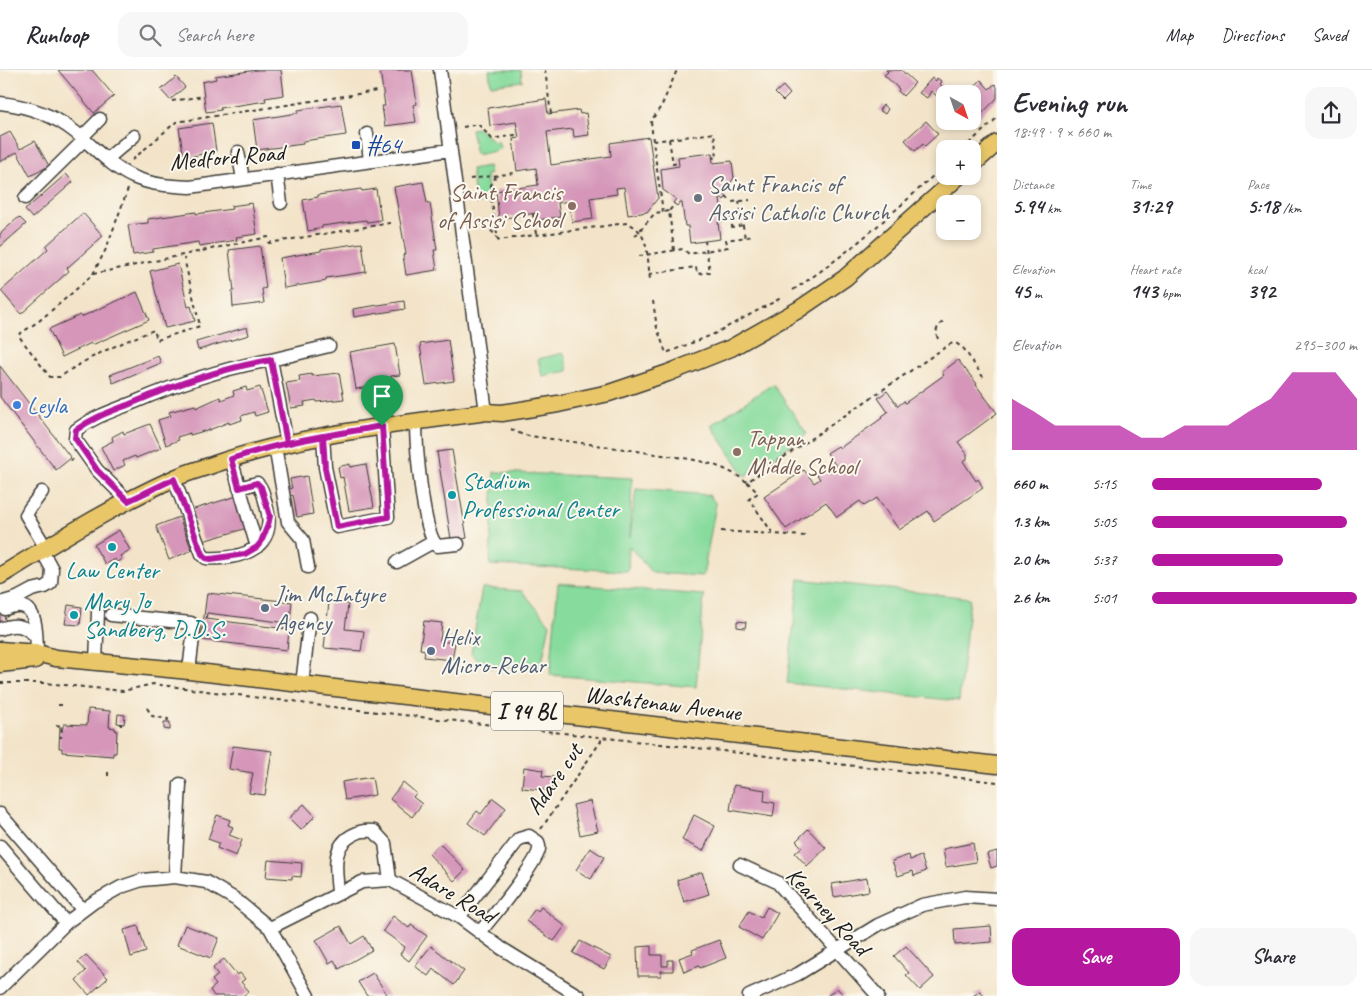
<!DOCTYPE html>
<html lang="en">
<head>
<meta charset="utf-8">
<style>
	:root { --surface:#fff; --page:#f7f7f7; --text:#2b2b33; --muted:#7c7c81; --line:#e1e1e2; --accent:#b5179e }
	body { margin:0; font-family:Caveat,sans-serif; background:var(--page); color:var(--text); height:100vh; display:flex; flex-direction:column; font-size:19px; white-space:nowrap }
	* { box-sizing:border-box; margin:0 }
	p { font-size:16px; color:var(--muted) }
	.icon { flex:none; width:28px; height:28px; fill:none; stroke:currentColor; stroke-width:2; stroke-linecap:round; stroke-linejoin:round }
	.map { position:relative; flex:1; overflow:hidden }
	.panel { display:flex; flex-direction:column; background:var(--surface); width:375px }
	.panel>* { flex:none }
	.needle { width:32px; rotate:140deg }
	.buttons { position:absolute; left:936px; top:15px; display:grid; gap:10px }
	.buttons a { display:grid; place-items:center; width:45px; height:45px; border-radius:10px; background:var(--surface); box-shadow:0 2px 8px #0003; font-size:25px }
	.pin { position:absolute; display:grid; place-items:center; width:42px; height:42px; color:#fff; margin:-51px -21px; border-radius:50% 50% 50% 0; rotate:-45deg; box-shadow:0 0 5px #0007 }
	.pin .icon { rotate:45deg }
	.round { display:grid; place-items:center; flex:none; width:52px; height:52px; border-radius:15px; background:var(--page) }
	.overview { display:flex; align-items:center; justify-content:space-between; height:85px; padding:0 15px }
	h1 { font-size:28px; font-weight:800; line-height:38px }
	.metrics { display:grid; grid-template-columns:repeat(3,1fr); gap:8px; height:85px; padding:5px 15px }
	.metrics div { display:grid; align-content:center }
	.metrics b { font-size:21px; font-weight:800 }
	.metrics small { font-size:14px; font-weight:400 }
	.metrics p { font-size:14px }
	.chart { height:140px; padding:10px 15px }
	.chart p { display:flex; justify-content:space-between }
	.chart svg { width:100%; height:90px; margin-top:5px; fill:var(--accent); opacity:.7 }
	.action { display:flex; gap:10px; margin-top:auto; padding:10px 15px }
	.action a { flex:1; height:58px; border-radius:15px; background:var(--accent); color:#fff; font-size:20px; font-weight:800; line-height:58px; text-align:center }
	.action a+a { background:var(--page); color:var(--text) }
	ul { padding:0 15px; list-style:none; font-size:16px }
	li { display:grid; grid-template-columns:80px 60px 1fr; align-items:center; height:38px }
	li i { height:12px; border-radius:6px; background:var(--accent) }
	header { display:flex; align-items:center; gap:30px; box-sizing:border-box; height:70px; padding:0 25px; background:var(--surface); border-bottom:1px solid var(--line) }
	header strong { font-size:24px }
	nav { display:flex; gap:28px; margin-inline-start:auto; font-size:18px }
	.search { width:350px; height:45px; background:var(--page); display:flex; align-items:center; gap:12px; box-sizing:border-box; padding:0 18px; border-radius:15px; color:var(--muted); font-size:19px }
	main { display:flex; flex:1; min-height:0 }
	.map>svg:first-child { display:block }
</style>
</head>
<body>
<header>
<strong>Runloop</strong>
<div class="search"><svg class="icon" aria-label="search" viewBox="0 0 24 24"><circle cx="10" cy="10" r="6"/><path d="M15 15l6 6"/></svg>Search here</div>
<nav><a>Map</a><a>Directions</a><a>Saved</a></nav>
</header>
<main>
<div class="map">
<svg width="997" height="926" viewBox="0 0 997 926">
	<rect width="100%" height="100%" fill="#fbf7ec"/>
	<filter id="ink" filterUnits="userSpaceOnUse"><feTurbulence type="fractalNoise" baseFrequency=".02" numOctaves="2"/><feDisplacementMap in="SourceGraphic" scale="10" xChannelSelector="R" yChannelSelector="G"/><feConvolveMatrix kernelMatrix="1 2 1 2 8 2 1 2 1" color-interpolation-filters="sRGB"/></filter>
	<filter id="wash" filterUnits="userSpaceOnUse"><feTurbulence type="fractalNoise" baseFrequency=".0096" numOctaves="4" result="noise"/><feDisplacementMap in="SourceGraphic" scale="20" xChannelSelector="R" yChannelSelector="G"/><feGaussianBlur stdDeviation="1.12" result="paint"/><feColorMatrix in="noise" values="0 0 0 0 0 0 0 0 0 0 0 0 0 0 0 0 0 1.4 0 .05"/><feComposite in="paint" operator="in"/></filter>
	<g filter="url(#wash)">
		<rect width="100%" height="100%" fill="#f3e4c9"/>
		<path fill="#87db9d" stroke="#527c5c" d="M489 0H521L522 11 491 15Z
			M478 58 494 72 498 71 500 78 495 81 476 85 471 59Z
			M488 96 490 104 486 105 490 132 476 134 471 99Z
			M564 283 568 301 542 306 538 289Z
			M773 314 807 364 745 406 711 355Z
			M494 402 632 408 630 467 636 419 709 425 716 434 703 506 652 503 629 476 628 501 490 495Z
			M799 509 970 528 959 631 787 613Z
			M558 513 704 525 696 617 550 605Z
			M482 518 522 521 550 554 541 597H484L471 584Z"/>
		<g id="blocks">
			<path fill="#d596b9" fill-rule="evenodd" d="M58 0H92L114 26 94 43Z
				M257 0H281L284 25 265 28 266 31 220 38 221 40 206 42 202 12 216 9 215 6Z
				M380 0H412L417 34 413 35 416 52 385 56 382 36H385Z
				M886 0H901L915 13 903 26 898 21 899 19 884 5 888 2Z
				M176 7 185 17 170 30 161 20Z
				M932 8 936 11 937 8 942 12 940 14 950 24H945V33L931 21 927 28 919 23Z
				M981 10 989 19 995 14 997 17V28L974 52 972 24H966Z
				M783 16 790 24 783 31 775 23Z
				M546 29 548 44 579 40 580 44 586 43 589 65 574 67 573 59 547 62 551 95 611 86 610 73 649 67 658 128 647 142 628 145 624 117 616 118 617 124 590 128 593 149 572 152 569 131 558 133 560 147 537 150 536 143 499 149 496 121 538 115 536 98 517 101 513 69 519 68 516 52 490 56 488 38Z
				M341 34 346 65 303 71V74L257 80 253 50 298 43V40Z
				M883 35 888 39 885 44 879 40Z
				M926 51 938 64 925 76 923 74 915 81 905 70Z
				M212 53 216 81 184 88 179 58Z
				M10 62 20 79 35 71 49 96 30 106 17 82 0 92V67Z
				M712 83 713 93 732 91 734 108 723 123 727 126 724 130 721 127 720 129 723 151 718 152 720 169 690 173 688 156H685L682 133 680 132 677 136 673 133 676 129 663 120 661 99 679 96 678 87Z
				M66 104 73 112 32 148 25 140Z
				M423 112 427 133H430L437 180H434L437 200 406 205 403 185 406 184 394 117Z
				M361 119 362 121 376 119 381 150 367 152 366 150 322 156V158L308 161 303 130 318 127V125Z
				M252 133 257 164 236 167 237 170 199 176 198 172 153 179V182L133 185 128 155 148 153V149L196 142V144L232 139 231 136Z
				M83 143 103 166 67 198 69 201 21 244 1 221 48 179 46 176Z
				M19 147 26 154 0 177V164Z
				M362 173 366 202 326 208V211L284 218 280 188 321 181V179Z
				M260 176 266 218 262 219 264 233 233 237 232 221H234L229 180Z
				M178 194 188 237 191 236 195 251 165 258 150 201Z
				M137 222 149 250 92 275 91 273 62 287 49 259 80 245 81 247Z
				M404 231 405 239 354 247 353 239Z
				M247 257 249 265 198 280 196 272Z
				M448 270 454 311 426 315 420 274Z
				M395 274 400 305 391 306 393 313 387 314 389 323 371 326 369 317 356 319 350 282Z
				M158 286 161 293 113 313 110 305Z
				M958 290 977 314 976 315 997 343 958 372 967 384V389L963 391 976 411 978 409 983 418 934 451 928 441 899 460 877 428 864 436 860 431 837 447 826 432 786 459 764 427 804 400 814 413 820 409 816 403 825 396 829 402 836 396 827 383 838 376 840 378 882 348 881 347 888 342 878 328 887 321 898 336 904 331 905 333 944 305 942 302Z
				M0 296 71 388 56 400 0 327Z
				M339 303 344 329 317 332 316 330 304 332 305 336 291 338 286 313 300 311 299 306 312 304V306Z
				M246 317 247 321 260 317 268 342 255 346 254 342 241 346 242 350 229 354V352L204 362V361L190 365V363L177 367 179 370 166 375 158 350 171 346 169 342 195 335 196 338 220 327 221 330 234 325 233 321Z
				M150 354 161 378 136 388 135 386 123 391 125 395 113 401 101 377 113 371 112 367 123 361 124 364Z
				M452 380 467 468 462 469 461 467 451 469 437 382Z
				M350 394V397L366 394 374 437 349 441 343 407 340 408 338 397Z
				M307 406 313 444 297 447 293 425 289 426 288 419 292 418 290 409Z
				M237 426 247 458 203 471 197 452H195L191 440Z
				M179 447 192 480 169 490 156 456Z
				M119 460 130 480 120 486 122 489 117 492 115 489 105 494 94 475Z
				M207 523 292 532 287 580 201 570ZM207 543 288 553 287 559 206 549Z
				M329 532 348 534 345 559 364 561 361 581 324 578Z
				M0 535 9 560 0 563Z
				M68 535 82 537 80 555 65 554Z
				M424 551 442 553 440 571 455 573 452 590 424 587 425 580 420 579Z
				M737 551 746 552 745 558 737 557Z
				M88 639 110 641 109 657 115 658V660H117L116 683H113V686L62 682V678H59L60 657H64V654L87 655Z
				M118 644 125 645 124 654 117 653Z
				M164 652H170V660L164 659Z
				M233 676 272 681 265 725 249 723 253 703 229 699Z
				M524 697 543 700 542 706 554 707 552 721 522 718Z
				M372 707 375 725 345 730 342 712Z
				M403 712 416 723 413 727 422 734 412 747 390 729Z
				M734 715 765 720 764 731 775 733 773 747 730 740Z
				M493 728 506 738 485 766 468 753 477 741 481 744Z
				M590 731 598 761 580 765 573 735Z
				M304 734 315 746 301 760 289 748Z
				M217 745 230 750 228 755 233 757 229 765 242 770 236 786 217 778 219 773 208 769Z
				M694 745 715 756 703 781 682 770Z
				M808 759 826 778 807 796 795 783 802 777 796 771Z
				M973 773 976 792 946 797 943 779Z
				M440 774 465 800 454 811 429 784Z
				M590 778 604 787 591 809 576 800Z
				M997 781V796L991 798 987 784Z
				M909 785 910 790 921 786 926 801 914 806 913 801 898 806 892 791Z
				M268 790 302 793 301 807 292 806V809L266 807Z
				M702 802 709 824 684 832 677 810Z
				M867 808 869 821 834 827 832 814Z
				M541 837 565 856 554 871 526 851 535 839 538 841Z
				M767 837 778 843 762 870 739 857 749 841 761 848Z
				M393 846 409 858 411 855 427 866 409 891 400 884 405 877 383 861Z
				M185 855 219 868 211 888 177 875Z
				M138 856 146 882 131 887 124 860Z
				M341 856 351 874 364 866 372 880 339 899 334 890 329 893 316 870Z
				M991 856 992 872 955 875 954 859Z
				M719 870 726 888 700 898 699 896 684 902 679 888 693 883 692 880Z
				M580 871 611 887 604 899 573 883Z
				M431 876 464 901 454 915 433 899 428 906 415 896Z
				M651 876V885H662V896H668V890H673V901H661V906H638L637 877Z
				M906 876 934 907 920 920 906 905 909 903 894 886Z
				M86 885 108 908 89 925 76 910 86 901 78 892Z
				M224 889 237 905 240 903 245 909 241 912 249 921 243 926H214L210 920 216 915 212 910 218 905 213 898Z
				M373 903 388 926H367L358 912Z
				M837 918 844 926H827Z
				M980 921 984 926H973Z"/>
		</g>
	</g>
	<g filter="url(#ink)">
		<use href="#blocks" fill-opacity="0" stroke="#3c3a36" stroke-width="1"/>
		<g fill="none" stroke-linecap="round" stroke-linejoin="round">
			<g stroke="#3c3a36" stroke-width="15">
				<path id="minor" d="M440 0 486 342
					M0 33C27 36 54 45 75 62 94 77 111 97 133 107 152 115 171 116 190 117L450 80
					M367 64 370 91
					M81 68 100 49
					M238 82 243 109
					M107 89 134 66
					M277 104 281 133
					M25 128 84 70
					M416 351C416 375 422 460 437 476L458 474
					M323 366 325 397 337 457 388 447 382 356
					M287 373 271 290 329 276
					M275 376 288 452 303 470 308 497
					M231 389 257 477
					M174 409 202 484 206 488C242 490 279 478 266 435 264 427 263 419 257 413L239 418
					M42 422 30 438 26 445 46 478
					M128 431 97 400 75 369 76 360C95 346 113 341 135 332 179 313 224 298 271 290
					M397 492 433 472
					M0 533 17 528 32 520 45 517 51 513 52 499 42 481
					M5 539C39 525 36 561 37 583
					M111 545 191 553 194 559 189 601
					M0 559C15 553 25 555 36 567
					M96 592 98 542
					M302 614 310 548
					M0 744 82 839
					M0 776 66 853
					M740 795 777 812 878 926
					M175 807 180 714
					M338 824C337 803 330 778 351 766 360 761 364 760 374 761L385 773 390 810
					M459 847 519 769 529 766 538 772C538 774 540 777 539 779 538 792 491 849 480 862
					M270 858 362 812 390 810 459 847 501 878 579 926
					M0 918 66 853 94 832 121 817 142 810 175 807 206 812 235 829 270 858 308 926
					M749 926 798 904 878 855 922 835 965 827 997 829"/>
			</g>
			<g stroke="#3c3a36" stroke-width="19">
				<path id="major" d="M972 95 997 73
					M0 506C57 471 114 435 175 408 188 402 201 399 215 394 302 364 394 355 486 342L502 343 558 334 609 323 668 303 731 278 798 240 845 208 959 106
					M0 580 37 583 56 588 189 601 997 695
					M0 594 35 590"/>
			</g>
			<path stroke="#3c3a36" stroke-width="2" stroke-dasharray="4 4" stroke-linecap="butt" d="M545 0 551 44
				M172 31 204 26
				M463 57 478 54 492 69 515 65 519 68
				M669 69 714 63 717 87 712 88
				M653 71 651 51 662 35 677 0
				M963 79 997 48
				M132 90 176 52 377 21
				M496 106 491 115 490 121 498 170 627 153C650 161 647 189 650 209
				M470 109 514 103
				M128 119 106 179 93 204 71 224 39 251 18 265 50 307H60C89 286 121 273 154 260L157 270 200 256 184 188
				M726 127 732 132 750 130
				M739 131 745 168
				M663 142 653 71 669 69 673 94 679 93
				M533 144 536 164
				M731 147 732 157 743 155
				M476 156C485 154 493 161 497 168
				M635 166 655 143 669 141
				M674 180 669 141 675 134
				M639 186 683 179 689 184 728 177 726 170 754 166
				M93 204 268 167 269 173 390 153
				M649 204 696 197 697 204 710 202 705 171
				M793 220C849 184 896 140 945 95
				M653 231 657 258 666 283 712 265 781 228
				M938 269 936 263 938 256 944 251
				M511 359 523 365C565 371 607 376 649 383 686 389 715 389 747 412L950 274 956 273 964 279 983 307
				M71 391 73 389
				M747 412 758 423 749 429 774 465
				M721 461 807 466
				M0 613H45L123 621 153 614 276 630 294 631 306 634 997 712
				M58 635H62
				M147 638 152 646 168 649 167 652
				M56 655 62 656 61 668
				M121 656V653
				M108 706V701
				M541 759 601 671V667"/>
			<use href="#minor" stroke="#fff" stroke-width="12"/>
			<use href="#major" stroke="#e9c769" stroke-width="16"/>
		</g>
	</g>
	<g fill="none" stroke-linecap="round" stroke-linejoin="round" filter="url(#ink)">
		<g stroke="#fff" stroke-width="10">
			<path id="route" d="M382 356C331 365 280 372 231 389L239 418 257 413 261 417 270 446 268 455 261 472 257 477 245 484 211 489 206 488 202 484 174 409 128 431 97 400 75 368 76 360C95 346 113 341 135 332 179 313 224 298 271 290L287 373 323 366 325 398 337 457 388 447 382 356"/>
		</g>
		<use href="#route" stroke="#b5179e" stroke-width="6"/>
	</g>
	<rect fill="#1a4fb4" stroke="#fbf7ec" stroke-width="2" x="351" y="70" width="10" height="10" rx="2.5"/>
	<circle fill="#6b7280" stroke="#fbf7ec" stroke-width="2" cx="698" cy="128" r="5"/>
	<g fill="#8d6e63" stroke="#fbf7ec" stroke-width="2">
		<circle cx="572" cy="136" r="5"/>
		<circle cx="737" cy="382" r="5"/>
	</g>
	<circle fill="#3f7fe0" stroke="#fbf7ec" stroke-width="2" cx="17" cy="335" r="5"/>
	<g fill="#0f9aa8" stroke="#fbf7ec" stroke-width="2">
		<circle cx="452" cy="425" r="5"/>
		<circle cx="112" cy="477" r="5"/>
		<circle cx="74" cy="545" r="5"/>
	</g>
	<g fill="#5c6f8a" stroke="#fbf7ec" stroke-width="2">
		<circle cx="265" cy="538" r="5"/>
		<circle cx="431" cy="581" r="5"/>
	</g>
	<g text-anchor="middle" stroke-width="4" stroke-linejoin="round" paint-order="stroke">
		<rect fill="#fbf7ec" stroke="#5f5e5a" stroke-width="1" x="491" y="621.5" width="72" height="39" rx="4"/>
		<g font-size="22" font-weight="bold" fill="#1c1c1c">
			<text x="527" y="649">I 94 BL</text>
		</g>
		<g font-size="24" fill="#164399" stroke="#fbf7ec" text-anchor="start">
			<text x="366" y="83">#64</text>
		</g>
		<g font-size="24" fill="#1c1c1c" stroke="#fbf7ec">
			<text transform="translate(227 87) rotate(-5)" y="8">Medford Road</text>
			<text transform="translate(663 633) rotate(7)" y="8">Washtenaw Avenue</text>
			<text transform="translate(554 709) rotate(-55)" y="8">Adare cut</text>
			<text transform="translate(453 823) rotate(31)" y="8">Adare Road</text>
			<text transform="translate(828 841) rotate(47)" y="8">Kearney Road</text>
		</g>
		<g font-size="24" fill="#5b616d" stroke="#fbf7ec" text-anchor="start">
			<text x="708" y="122">Saint Francis of<tspan x="708" dy="28">Assisi Catholic Church</tspan></text>
		</g>
		<g font-size="24" fill="#785e54" stroke="#fbf7ec" text-anchor="end">
			<text x="562" y="130">Saint Francis<tspan x="562" dy="28">of Assisi School</tspan></text>
			<text x="747" y="376" text-anchor="start">Tappan<tspan x="747" dy="28">Middle School</tspan></text>
		</g>
		<g font-size="24" fill="#366cbe" stroke="#fbf7ec" text-anchor="start">
			<text x="27" y="343">Leyla</text>
		</g>
		<g font-size="24" fill="#0d838f" stroke="#fbf7ec" text-anchor="start">
			<text x="462" y="419">Stadium<tspan x="462" dy="28">Professional Center</tspan></text>
			<text x="112" y="508" text-anchor="middle">Law Center</text>
			<text x="84" y="539">Mary Jo<tspan x="84" dy="28">Sandberg, D.D.S.</tspan></text>
		</g>
		<g font-size="24" fill="#4e5e75" stroke="#fbf7ec" text-anchor="start">
			<text x="275" y="532">Jim McIntyre<tspan x="275" dy="28">Agency</tspan></text>
			<text x="441" y="575">Helix<tspan x="441" dy="28">Micro-Rebar</tspan></text>
		</g>
	</g>
</svg>
<div class="buttons">
<a><svg class="needle" viewBox="-14 -14 28 28"><path d="M0-13l5 13h-10z" fill="#e53935"/><path d="M0 13l5-13h-10z" fill="#7c7c81"/></svg></a>
<a>+</a>
<a>−</a>
</div>
<div class="pin" style="left:382px;top:356px;background:#1e9e55"><svg class="icon" aria-label="arrive" viewBox="0 0 24 24"><path d="M6 21V4h12l-3 4 3 4H6"/></svg></div>
</div>
<section class="panel">
<div class="overview"><div><h1>Evening run</h1><p>18:49 · 9 × 660 m</p></div><a class="round"><svg class="icon" aria-label="share" viewBox="0 0 24 24"><path d="M12 15V3M7 8l5-5 5 5M5 13v7h14v-7"/></svg></a></div>
<div class="metrics">
<div><p>Distance</p><b>5.94<small> km</small></b></div>
<div><p>Time</p><b>31:29</b></div>
<div><p>Pace</p><b>5:18<small> /km</small></b></div>
</div>
<div class="metrics">
<div><p>Elevation</p><b>45<small> m</small></b></div>
<div><p>Heart rate</p><b>143<small> bpm</small></b></div>
<div><p>kcal</p><b>392</b></div>
</div>
<div class="chart"><p><span>Elevation</span>295–300 m</p>
<svg viewBox="0 0 160 44" preserveAspectRatio="none"><path d="M0 44V19L10 25L20 32L30 32L40 32L50 32L60 38L70 38L80 32L90 32L100 32L110 25L120 19L130 6L140 6L150 6L160 19V44z"/></svg>
</div>
<ul>
<li><b>660 m</b>5:15<i style="width:83%"></i></li>
<li><b>1.3 km</b>5:05<i style="width:95%"></i></li>
<li><b>2.0 km</b>5:37<i style="width:64%"></i></li>
<li><b>2.6 km</b>5:01<i style="width:100%"></i></li>
</ul>
<div class="action"><a>Save</a><a>Share</a></div>
</section>
</main>
</body>
</html>
